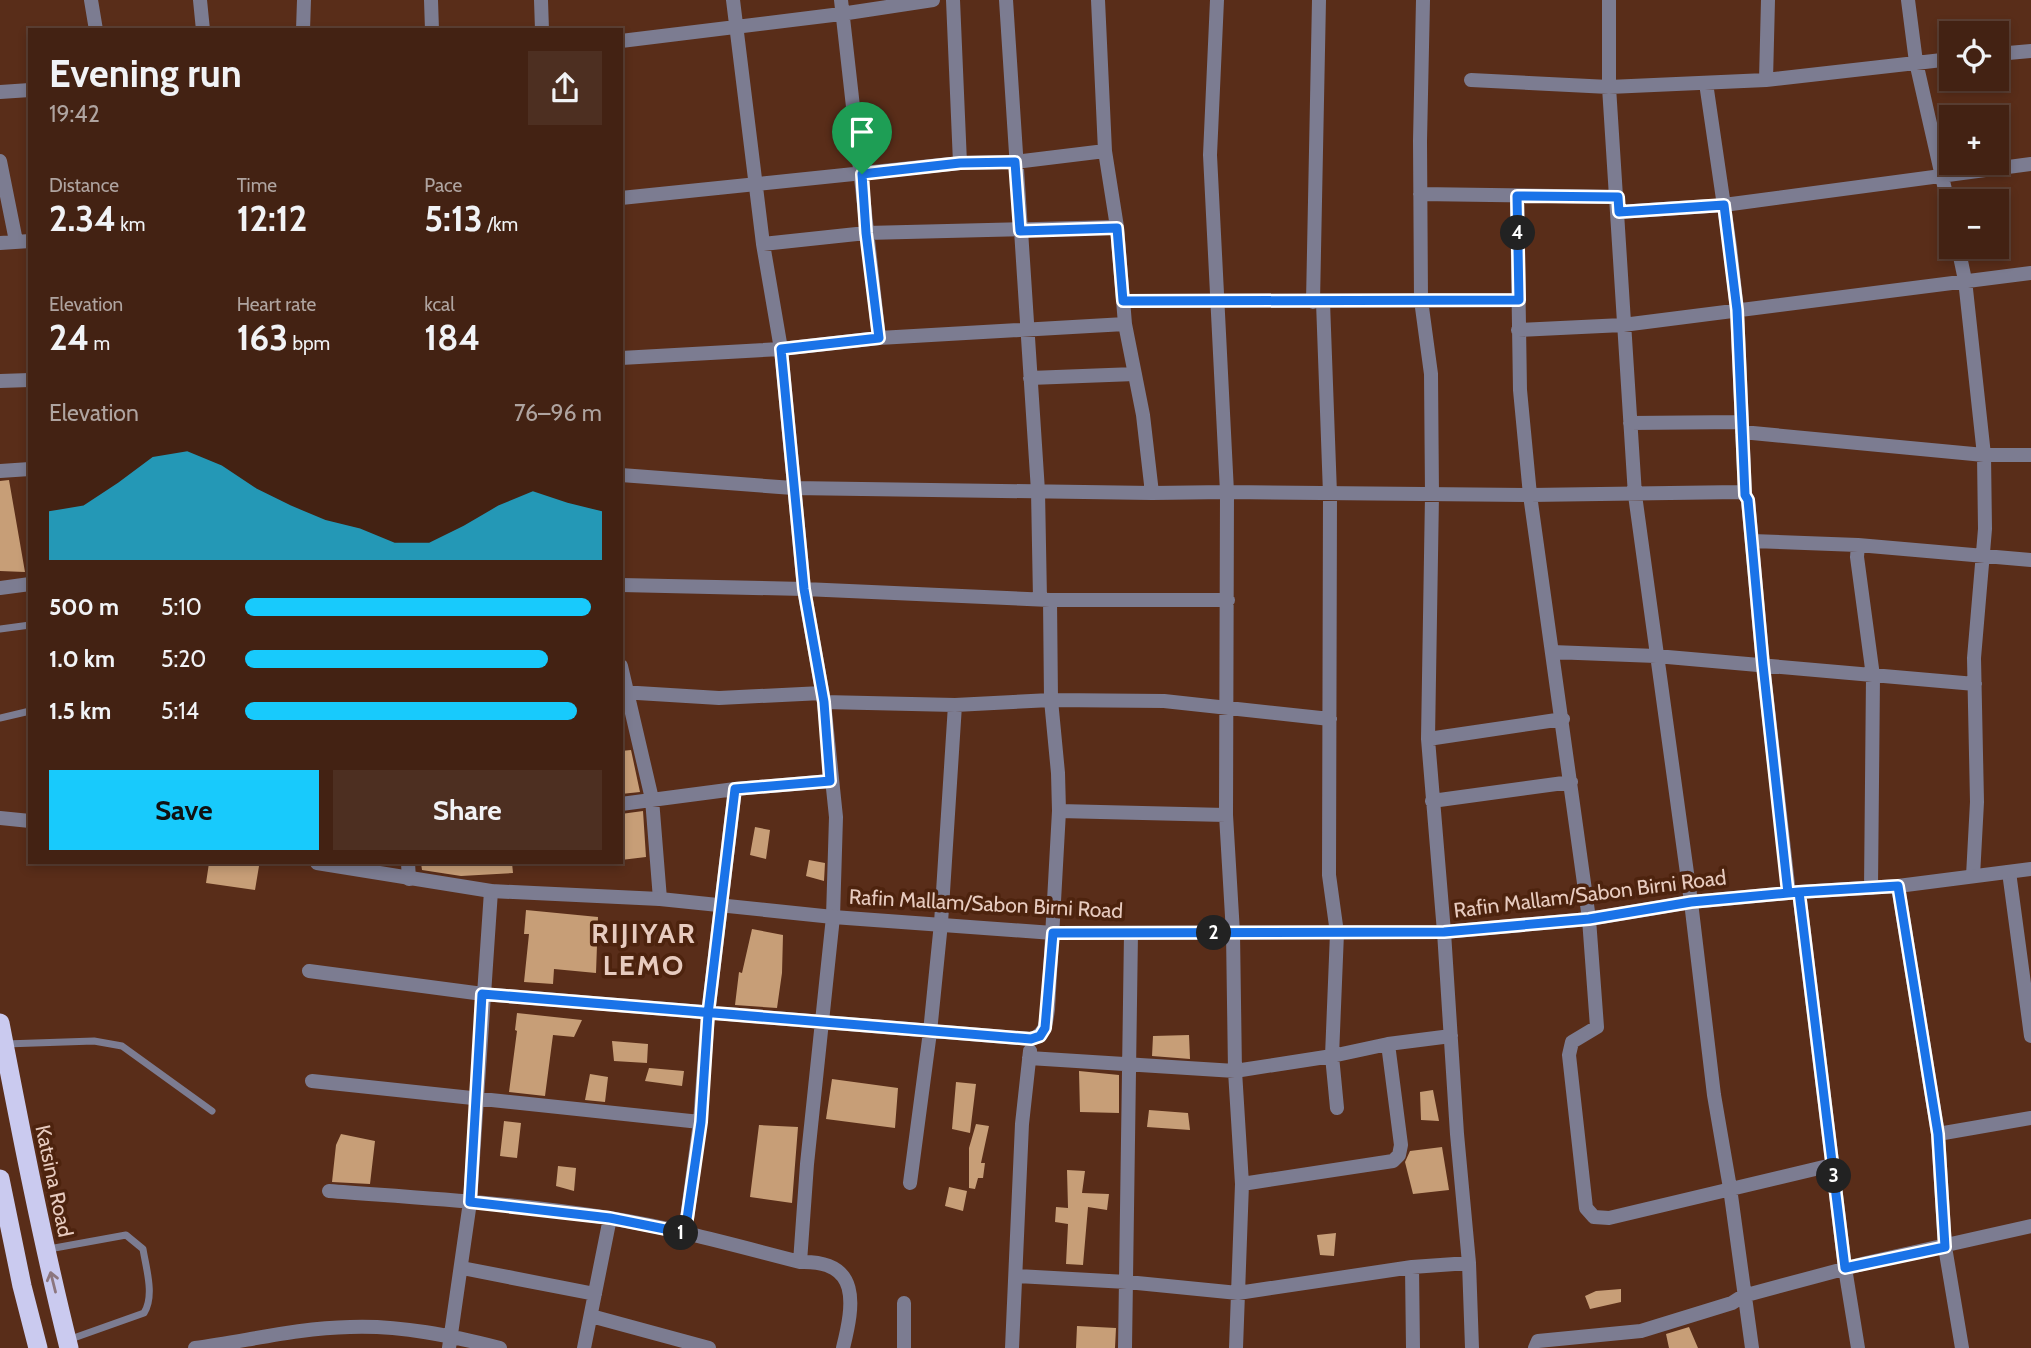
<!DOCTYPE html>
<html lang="en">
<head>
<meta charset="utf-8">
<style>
	:root { --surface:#432213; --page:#4d2f21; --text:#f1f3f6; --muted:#afa4a0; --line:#5b3f33; --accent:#18cafc }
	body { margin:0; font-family:Cabin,sans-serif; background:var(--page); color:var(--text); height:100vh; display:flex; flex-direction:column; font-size:26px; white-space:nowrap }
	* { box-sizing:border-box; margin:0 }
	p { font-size:23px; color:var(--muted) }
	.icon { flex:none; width:38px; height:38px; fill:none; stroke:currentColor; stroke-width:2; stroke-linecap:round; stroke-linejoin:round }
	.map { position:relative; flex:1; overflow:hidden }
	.side { position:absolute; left:28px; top:28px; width:595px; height:836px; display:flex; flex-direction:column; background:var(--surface); border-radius:0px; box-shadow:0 4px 10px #0003,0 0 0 2px var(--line) }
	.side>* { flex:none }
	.controls { position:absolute; left:1939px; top:21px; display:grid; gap:14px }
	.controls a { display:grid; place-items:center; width:70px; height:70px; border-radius:0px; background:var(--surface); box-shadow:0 4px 10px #0003,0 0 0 2px var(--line); font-size:35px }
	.pin { position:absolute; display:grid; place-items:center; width:60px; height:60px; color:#fff; margin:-72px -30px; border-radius:50% 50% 50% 0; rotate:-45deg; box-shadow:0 0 7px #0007 }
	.pin .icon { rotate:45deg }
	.km { position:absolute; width:35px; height:35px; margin:-18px; border-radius:50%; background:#222; color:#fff; font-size:19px; line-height:35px; text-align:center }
	.round { display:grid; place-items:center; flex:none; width:74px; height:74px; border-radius:0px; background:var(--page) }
	.summary { display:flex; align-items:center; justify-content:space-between; height:119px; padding:0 21px }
	h1 { font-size:38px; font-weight:700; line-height:52px }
	.figures { display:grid; grid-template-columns:repeat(3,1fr); gap:10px; height:119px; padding:7px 21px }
	.figures div { display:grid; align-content:center }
	.figures b { font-size:35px; font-weight:700 }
	.figures small { font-size:19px; font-weight:400 }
	.figures p { font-size:19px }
	.chart { height:196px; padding:14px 21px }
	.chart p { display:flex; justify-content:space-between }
	.chart svg { width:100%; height:126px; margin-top:7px; fill:var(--accent); opacity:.7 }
	.action { display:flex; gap:14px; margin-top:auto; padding:14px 21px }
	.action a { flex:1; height:80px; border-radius:0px; background:var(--accent); color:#111; font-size:28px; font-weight:700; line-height:80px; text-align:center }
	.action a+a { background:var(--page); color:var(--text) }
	ul { padding:0 21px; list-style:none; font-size:23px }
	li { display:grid; grid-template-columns:112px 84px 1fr; align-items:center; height:52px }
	li i { height:18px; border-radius:9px; background:var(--accent) }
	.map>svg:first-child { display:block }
</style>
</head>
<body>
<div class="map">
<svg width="2031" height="1348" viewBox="0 0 2031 1348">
	<rect width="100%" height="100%" fill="#592d19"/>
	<path fill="#c79e77" d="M9 480 25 572 0 571V481Z
		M631 750 640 792 621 794V751Z
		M643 811 646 857 621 860V814Z
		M755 827 770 830 766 859 750 855Z
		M809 860 825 863 824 881 806 876Z
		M209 863 236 865V863L259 866 255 890 206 883Z
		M421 863H512L513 873 461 876 422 870Z
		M526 910 598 917 596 973 554 969 553 984 524 982 529 934H524Z
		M752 929 783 935 782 973 777 1008 735 1005 739 972 742 973Z
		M517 1013 582 1020 574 1037 553 1035 545 1096 509 1092 517 1031 515 1030Z
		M1189 1035 1190 1059 1152 1056 1153 1036Z
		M612 1041 648 1044 647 1063 614 1061Z
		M649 1068 684 1071 682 1086 645 1081Z
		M1079 1071 1119 1075V1113L1080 1112Z
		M590 1074 608 1077 605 1102 585 1100Z
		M832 1079 898 1088 895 1128 826 1119Z
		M956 1082 976 1084 970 1133 952 1129Z
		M1433 1090 1439 1121 1421 1120 1420 1092Z
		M1149 1110 1188 1113 1190 1130 1147 1127Z
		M504 1121 521 1123 517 1158 500 1156Z
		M976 1124 989 1126 981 1163H985L983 1178H978L975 1189 969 1188V1148Z
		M759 1125 798 1127 792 1203 750 1197Z
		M341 1134 375 1141 370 1184 332 1182 336 1145Z
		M1442 1147 1449 1190 1413 1194 1405 1162 1410 1151Z
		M558 1166 576 1168 574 1191 556 1186Z
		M1067 1170 1085 1171 1082 1193 1109 1194 1107 1210 1088 1207 1083 1265 1066 1264 1068 1224 1055 1222 1056 1207 1068 1208Z
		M949 1187 967 1191 963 1211 945 1206Z
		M1336 1233 1334 1256 1320 1255 1317 1235Z
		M1621 1289V1302L1590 1309 1585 1296 1596 1291Z
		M1077 1326 1116 1328 1115 1348H1076Z
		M1689 1327 1698 1348H1669L1666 1334Z"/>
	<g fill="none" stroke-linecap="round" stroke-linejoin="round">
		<path stroke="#7c7c91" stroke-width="7" d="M0 629 30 625
			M0 718 30 711
			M5 1044 94 1041 122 1046 212 1111
			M49 1249 126 1235 143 1249C146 1268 155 1296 144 1313L68 1340"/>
		<path stroke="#7c7c91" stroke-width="14" d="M91 0 96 30
			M200 0 203 30
			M431 0 432 30
			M541 0 542 30
			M733 0 763 244 781 349 804 589 824 702 836 817 833 917 807 1164 800 1262
			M841 0 879 338
			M953 0 960 163
			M1006 0 1038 491 1040 599
			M1098 0 1105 151 1117 227 1125 324 1143 415 1152 493
			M1217 0 1210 155 1227 492 1226 815 1233 933 1235 1071 1242 1184 1236 1348
			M1423 0 1420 141 1421 300 1431 374 1432 495 1428 739 1444 932 1457 1134 1469 1263 1472 1348
			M1609 0V87L1635 495 1691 902 1714 1095 1730 1188 1752 1348
			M1908 0 1916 62 1951 216
			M303 30 304 0
			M621 41 841 14 933 0
			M1997 54 2031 51
			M1471 80 1609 87 1766 80 1951 59
			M1766 80 1768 0
			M1706 83 1730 247 1737 310 1745 495 1748 500 1763 665 1789 893
			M0 92 30 90
			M0 161 16 241
			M1420 194 1617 197
			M1517 196 1520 390 1530 495 1589 919 1597 1027 1572 1042 1569 1055 1586 1208 1594 1217 1609 1218 1832 1165
			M621 198 960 163 1015 162 1105 151
			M1619 212 1724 205 2031 164
			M0 243 30 241
			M763 244 866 233 1117 227
			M1958 247 1965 280 1984 455 1985 529 1974 658 1977 802 1973 876
			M1123 301 1519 300
			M1313 302 1319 0
			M1323 302 1330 494 1329 875 1337 933 1332 1056 1337 1108
			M1518 330 1623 325 2031 273
			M621 358 781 349 879 338 1125 324
			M1030 378 1135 374
			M0 381 30 380
			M1630 423 1742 422
			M1742 432 1984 455H2031
			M0 471 30 469
			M621 475 793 488 1152 493 1227 492 1530 495 1740 492 1745 495
			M1752 541 1858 545 2031 560
			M1858 545 1857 557 1873 676 1871 888
			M621 585 804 589 1050 600H1228
			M0 588 30 584
			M1552 652 1656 656 1975 684
			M621 666 652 799 660 899
			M621 692 719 698 822 693
			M824 702 955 705 1051 700 1164 701 1330 719
			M1428 739 1563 719
			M1432 801 1571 782
			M621 804 735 789 830 781
			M1059 811 1226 815
			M408 863 409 879
			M2009 872 2031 1036
			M1898 886 1938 1134 1945 1247 1962 1348
			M1799 892 1845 1268 1858 1348
			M309 971 483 994 1031 1039C1046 1034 1046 1023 1048 1009L1059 811 1058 773 1051 700 1050 600
			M1029 1058 1235 1071 1332 1056 1388 1044 1451 1036
			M312 1081 700 1122
			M1938 1134 2031 1118
			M910 1183 930 1032 941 923 955 705
			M1242 1184 1393 1161 1399 1155 1401 1145 1388 1044
			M329 1191C422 1198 516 1203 609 1218 674 1228 737 1246 800 1262 861 1260 854 1304 843 1348
			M685 1233 700 1122 708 1014 735 789
			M1412 1267 1413 1348
			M462 1268 595 1294
			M1017 1276 1127 1282 1238 1293 1412 1267 1469 1263
			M591 1316 709 1348
			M195 1348C247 1341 298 1328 350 1327 401 1325 452 1336 500 1348
			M449 1348 470 1202 491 891
			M584 1348 610 1218
			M904 1348V1303
			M1012 1348 1022 1124 1030 1051
			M1125 1348 1131 933
			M1535 1348 1538 1341 1641 1331 1732 1303 1743 1296 1866 1263 2031 1226"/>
		<path stroke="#7c7c91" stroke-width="14" d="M0 818 30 821
			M317 863 491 891 660 899 833 917 1053 933 1444 932 1589 919 1691 902 1799 892 1898 886 2031 869"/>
		<path stroke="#cacaef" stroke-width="19" d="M0 1023C21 1132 42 1240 69 1348
			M0 1179 22 1286 38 1348"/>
	</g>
	<defs><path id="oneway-shaft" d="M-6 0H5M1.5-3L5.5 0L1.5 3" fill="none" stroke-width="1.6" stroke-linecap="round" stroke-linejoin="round" transform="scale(1.75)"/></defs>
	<use stroke="#8c767e" href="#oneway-shaft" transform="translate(53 1282) rotate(-104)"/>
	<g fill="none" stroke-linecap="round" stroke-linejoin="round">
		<g stroke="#fff" stroke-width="14">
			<path id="route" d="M862 174 866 233 879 338 781 349 804 589 824 702 830 781 735 789 708 1014 701 1122 685 1233 610 1218 470 1202 482 994 1031 1039 1040 1036 1045 1028 1053 933 1444 932 1589 919 1691 902 1788 893 1799 892 1898 886 1938 1134 1945 1247 1845 1268 1799 892 1788 893 1763 665 1748 500 1745 495 1737 310 1724 205 1619 212 1618 197 1517 196 1519 300 1123 301 1117 228 1020 231 1015 162 960 163 862 174"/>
		</g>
		<use href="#route" stroke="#1a73e8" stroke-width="9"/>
	</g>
	<g text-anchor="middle" stroke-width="7" stroke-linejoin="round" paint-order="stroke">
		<g font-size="21" fill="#e7cbbf" stroke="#4d230e">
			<text transform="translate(1590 894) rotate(-7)" y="7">Rafin Mallam/Sabon Birni Road</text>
			<text transform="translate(986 904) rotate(3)" y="7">Rafin Mallam/Sabon Birni Road</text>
			<text transform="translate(54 1181) rotate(78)" y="7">Katsina Road</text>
		</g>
		<g font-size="28" font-weight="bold" letter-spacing="2" fill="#e7cbbf" stroke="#4d230e">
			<text x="644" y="943">RIJIYAR<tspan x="644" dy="32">LEMO</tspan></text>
		</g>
	</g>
</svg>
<div class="controls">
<a><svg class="icon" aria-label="locate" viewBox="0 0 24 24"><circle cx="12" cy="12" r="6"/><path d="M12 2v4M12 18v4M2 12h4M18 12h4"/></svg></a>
<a>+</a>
<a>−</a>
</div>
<div class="pin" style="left:862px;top:174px;background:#1e9e55"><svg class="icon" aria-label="arrive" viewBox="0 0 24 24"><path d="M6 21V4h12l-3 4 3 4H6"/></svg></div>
<b class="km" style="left:681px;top:1233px">1</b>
<b class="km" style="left:1214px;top:933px">2</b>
<b class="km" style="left:1834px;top:1176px">3</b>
<b class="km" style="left:1518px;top:233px">4</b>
<section class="side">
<div class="summary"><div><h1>Evening run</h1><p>19:42</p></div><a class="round"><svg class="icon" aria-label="share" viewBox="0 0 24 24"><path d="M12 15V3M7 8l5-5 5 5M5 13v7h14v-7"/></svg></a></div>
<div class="figures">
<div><p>Distance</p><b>2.34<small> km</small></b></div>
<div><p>Time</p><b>12:12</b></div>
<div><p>Pace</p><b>5:13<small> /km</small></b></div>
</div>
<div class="figures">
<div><p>Elevation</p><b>24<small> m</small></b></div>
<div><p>Heart rate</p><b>163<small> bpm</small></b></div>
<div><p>kcal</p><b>184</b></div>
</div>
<div class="chart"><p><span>Elevation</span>76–96 m</p>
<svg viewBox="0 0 160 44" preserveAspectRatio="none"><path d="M0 44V27L10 25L20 17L30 8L40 6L50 11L60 19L70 25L80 30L90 33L100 38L110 38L120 32L130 25L140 20L150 24L160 27V44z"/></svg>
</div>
<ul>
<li><b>500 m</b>5:10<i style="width:97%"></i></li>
<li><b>1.0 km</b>5:20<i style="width:85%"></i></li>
<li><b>1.5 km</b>5:14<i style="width:93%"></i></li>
</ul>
<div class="action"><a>Save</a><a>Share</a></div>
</section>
</div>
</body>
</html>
